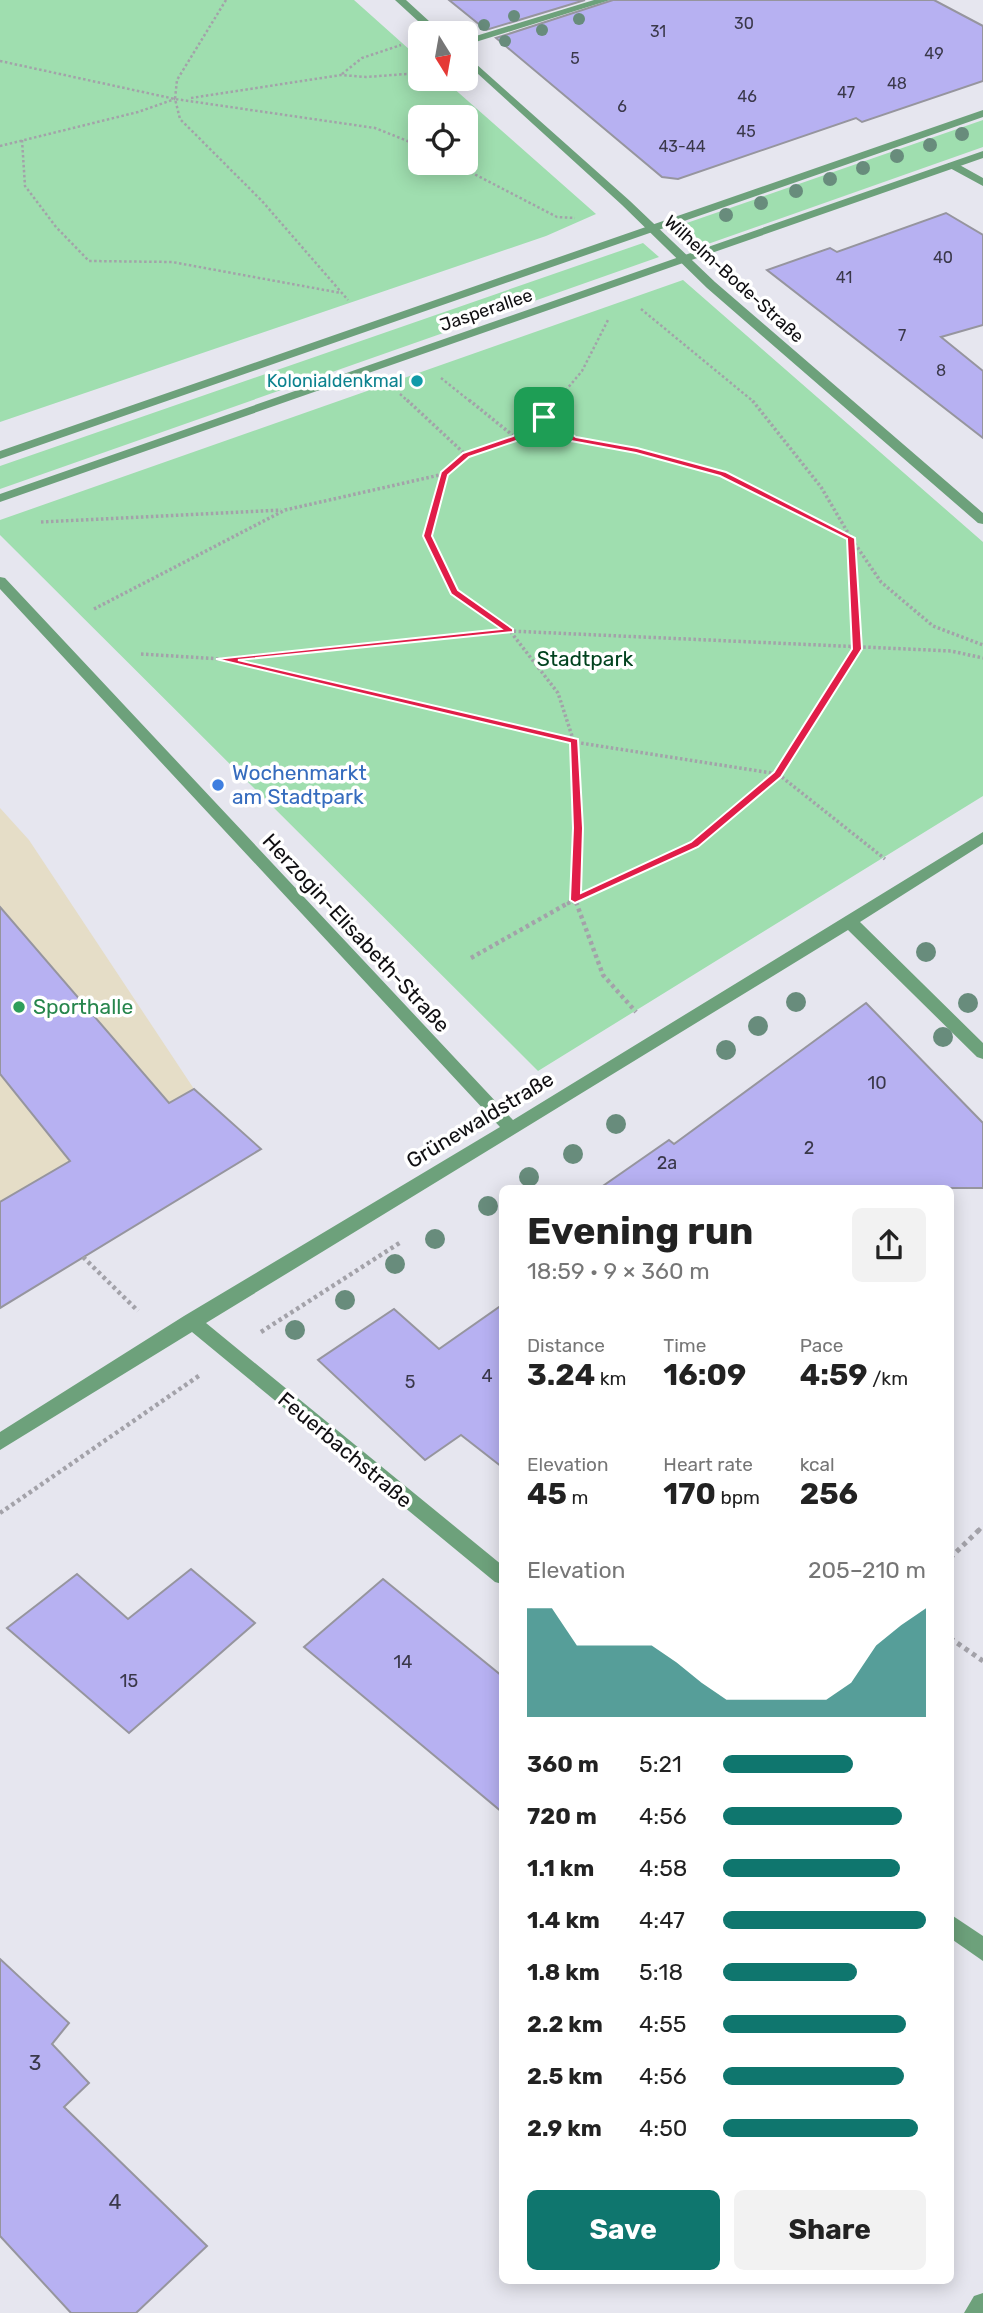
<!DOCTYPE html>
<html lang="en">
<head>
<meta charset="utf-8">
<style>
	:root { --surface:#fff; --page:#f2f2f2; --text:#222; --muted:#767676; --accent:#0f766e }
	body { margin:0; font-family:Rubik,sans-serif; background:var(--page); color:var(--text); height:100vh; display:flex; flex-direction:column; font-size:26px; white-space:nowrap }
	* { box-sizing:border-box; margin:0 }
	p { font-size:23px; color:var(--muted) }
	.icon { flex:none; width:38px; height:38px; fill:none; stroke:currentColor; stroke-width:2; stroke-linecap:round; stroke-linejoin:round }
	.map { position:relative; flex:1; overflow:hidden }
	.drawer { position:absolute; left:499px; top:1185px; width:455px; height:1099px; display:flex; flex-direction:column; background:var(--surface); border-radius:10px; box-shadow:0 4px 18px #0003 }
	.drawer>* { flex:none }
	.needle { width:46px; rotate:169deg }
	.fabs { position:absolute; left:408px; top:21px; display:grid; gap:14px }
	.fabs a { display:grid; place-items:center; width:70px; height:70px; border-radius:10px; background:var(--surface); box-shadow:0 4px 18px #0003; font-size:35px }
	.pin { position:absolute; display:grid; place-items:center; width:60px; height:60px; color:#fff; margin:-30px; border-radius:14px; box-shadow:0 4px 10px #0006 }
	.round { display:grid; place-items:center; flex:none; width:74px; height:74px; border-radius:10px; background:var(--page) }
	.summary { display:flex; align-items:center; justify-content:space-between; height:119px; padding:0 28px }
	h1 { font-size:38px; font-weight:700; line-height:52px }
	.stats { display:grid; grid-template-columns:repeat(3,1fr); gap:10px; height:119px; padding:7px 28px }
	.stats div { display:grid; align-content:center }
	.stats b { font-size:30px; font-weight:700 }
	.stats small { font-size:19px; font-weight:400 }
	.stats p { font-size:19px }
	.chart { height:196px; padding:14px 28px }
	.chart p { display:flex; justify-content:space-between }
	.chart svg { width:100%; height:126px; margin-top:7px; fill:var(--accent); opacity:.7 }
	.button { display:flex; gap:14px; margin-top:auto; padding:14px 28px }
	.button a { flex:1; height:80px; border-radius:10px; background:var(--accent); color:#fff; font-size:28px; font-weight:700; line-height:80px; text-align:center }
	.button a+a { background:var(--page); color:var(--text) }
	ul { padding:0 28px; list-style:none; font-size:23px }
	li { display:grid; grid-template-columns:112px 84px 1fr; align-items:center; height:52px }
	li i { height:18px; border-radius:9px; background:var(--accent) }
	.map>svg:first-child { display:block }
</style>
</head>
<body>
<div class="map">
<svg width="983" height="2313" viewBox="0 0 983 2313">
	<rect width="100%" height="100%" fill="#e6e6ef"/>
	<path fill="#e5ddc7" d="M0 808 29 840 194 1089 169 1103 0 931Z
		M0 1074 70 1161 0 1202Z"/>
	<path fill="#9fdeaf" fill-rule="evenodd" d="M0 0H354L420 59V79H443L596 214 546 236 0 422ZM466 117V163H420V117Z
		M983 120V147L705 245 681 225Z
		M643 243 659 257 0 489V466Z
		M683 280 983 542V796L538 1071 0 535V520Z"/>
	<path fill="#b7b1f2" stroke="#96959e" stroke-width="2" d="M449 0H585L486 30Z
		M613 0H934L983 26V81L862 122 856 118 678 179 662 177 496 38Z
		M946 213 983 235V325L941 337 983 371V438L767 270 830 248 837 252Z
		M0 907 169 1103 194 1089 261 1149 0 1308V1202L70 1161 0 1074Z
		M866 1003 983 1123V1188H600L669 1140 674 1144Z
		M502 1305V1467L461 1435 425 1460 318 1360 394 1309 439 1349Z
		M191 1569 255 1623 129 1733 7 1628 77 1574 128 1619Z
		M383 1579 502 1676V1812L304 1647Z
		M0 1959 69 2023 52 2044 89 2083 64 2107 207 2246 136 2313H71L0 2236Z"/>
	<g fill="none" stroke-linecap="round" stroke-linejoin="round">
		<path stroke="#a3a2a9" stroke-width="2.5" stroke-dasharray="2.5 2.5" stroke-linecap="butt" d="M226 0 177 80 175 99 180 119 262 201 348 300
			M0 61 175 99 375 128 420 146
			M342 74 362 58 401 45
			M191 98 341 75 366 77 420 73
			M22 140 25 186 56 227 89 261 172 262 341 293
			M0 146 138 112 175 99
			M453 163 557 217 575 218
			M641 309 754 402
			M441 378 471 402
			M400 394 409 402
			M556 402 582 371 608 320"/>
		<path stroke="#a3a2a9" stroke-width="3.5" stroke-dasharray="2.5 2.5" stroke-linecap="butt" d="M407 400 466 455
			M469 400 516 438 572 439
			M544 417 574 439 637 451 723 474 851 538 881 582 933 626 983 645
			M444 474 428 536 454 592 510 631 558 693 574 742 578 828 577 904
			M41 522 281 510
			M94 609 285 510 444 474 466 455 516 438 544 417 558 400
			M141 654 221 659 574 742 778 774 857 649 851 538 821 487 752 400
			M225 659 510 631 951 651 983 658
			M567 904 695 844 778 774 885 859"/>
		<path stroke="#a3a2a9" stroke-width="4.5" stroke-dasharray="3.5 3.5" stroke-linecap="butt" d="M576 902 603 975 636 1012
			M471 958 570 902
			M83 1257 138 1311
			M261 1332 401 1242
			M0 1513 200 1375
			M978 1531 983 1526"/>
		<path stroke="#a3a2a9" stroke-width="5" stroke-dasharray="4.5 4.5" stroke-linecap="butt" d="M950 1558 980 1529
			M950 1638 983 1661"/>
		<path fill="#6da17b" fill-rule="evenodd" d="M395 0H406L442 33H431Z
			M594 0H610L466 45V39Z
			M466 55 630 201 715 282 983 513V524L978 523 707 288 622 205 466 63Z
			M948 163H956L983 178V186L948 167Z
			M0 577 5 578 513 1120 983 832V844L860 922 983 1043V1059L977 1057 848 930 206 1323 502 1565V1584L495 1582 192 1332 0 1450V1432L184 1316 500 1127 0 589Z
			M950 1914 983 1936V1961L950 1938Z
			M983 2293V2313H964L974 2296Z"/>
		<path fill="#6da17b" fill-rule="evenodd" d="M983 110V117L0 459V451Z
			M983 151V158L0 502V494Z"/>
	</g>
	<g fill="#688c7c">
		<circle cx="514" cy="16" r="6"/>
		<circle cx="579" cy="19" r="6"/>
		<circle cx="484" cy="25" r="6"/>
		<circle cx="542" cy="30" r="6"/>
		<circle cx="505" cy="41" r="6"/>
		<circle cx="962" cy="134" r="7"/>
		<circle cx="930" cy="145" r="7"/>
		<circle cx="897" cy="156" r="7"/>
		<circle cx="863" cy="168" r="7"/>
		<circle cx="830" cy="179" r="7"/>
		<circle cx="796" cy="191" r="7"/>
		<circle cx="761" cy="203" r="7"/>
		<circle cx="726" cy="215" r="7"/>
		<circle cx="926" cy="952" r="10"/>
		<circle cx="796" cy="1002" r="10"/>
		<circle cx="968" cy="1003" r="10"/>
		<circle cx="758" cy="1026" r="10"/>
		<circle cx="943" cy="1037" r="10"/>
		<circle cx="726" cy="1050" r="10"/>
		<circle cx="616" cy="1124" r="10"/>
		<circle cx="573" cy="1154" r="10"/>
		<circle cx="529" cy="1177" r="10"/>
		<circle cx="488" cy="1206" r="10"/>
		<circle cx="435" cy="1239" r="10"/>
		<circle cx="395" cy="1264" r="10"/>
		<circle cx="345" cy="1300" r="10"/>
		<circle cx="295" cy="1330" r="10"/>
	</g>
	<path fill="#e11d48" stroke="#fff" stroke-width="2" fill-rule="evenodd" d="M544 415 576 437 637 448 726 472 855 538 862 649 781 777 698 847 575 903 570 900 573 828 570 743 216 659 501 629 451 594 423 536 441 472 463 453 513 436ZM544 421 571 441 636 453 720 476 847 539 852 649 774 772 691 842 581 893 583 828 578 739 238 660 513 632V629L458 590 432 536 448 475 469 457 519 440Z"/>
	<circle fill="#0f9aa8" stroke="#fff" stroke-width="2.5" cx="417" cy="381" r="7"/>
	<circle fill="#3f7fe0" stroke="#fff" stroke-width="2.5" cx="218" cy="785" r="7"/>
	<circle fill="#2e9e5b" stroke="#fff" stroke-width="2.5" cx="19" cy="1007" r="7"/>
	<g text-anchor="middle" stroke-width="7" stroke-linejoin="round" paint-order="stroke">
		<g font-size="16" fill="#3a384a">
			<text x="744" y="29">30</text>
			<text x="658" y="37">31</text>
			<text x="934" y="59">49</text>
			<text x="575" y="64">5</text>
			<text x="897" y="89">48</text>
			<text x="846" y="98">47</text>
			<text x="747" y="102">46</text>
			<text x="622" y="112">6</text>
			<text x="746" y="137">45</text>
			<text x="682" y="152">43-44</text>
			<text x="943" y="263">40</text>
			<text x="844" y="283">41</text>
			<text x="902" y="341">7</text>
			<text x="941" y="376">8</text>
		</g>
		<g font-size="18" fill="#100f12" stroke="#fff">
			<text transform="translate(734 279) rotate(42)" y="6">Wilhelm-Bode-Straße</text>
			<text transform="translate(486 310) rotate(-19)" y="6">Jasperallee</text>
		</g>
		<g font-size="18" fill="#0d838f" stroke="#fff" text-anchor="end">
			<text x="403" y="387">Kolonialdenkmal</text>
		</g>
		<g font-size="18" fill="#3a384a">
			<text x="877" y="1089">10</text>
			<text x="809" y="1154">2</text>
			<text x="667" y="1169">2a</text>
			<text x="487" y="1382">4</text>
			<text x="410" y="1388">5</text>
			<text x="403" y="1668">14</text>
			<text x="129" y="1687">15</text>
		</g>
		<g font-size="21" fill="#01421e" stroke="#fff">
			<text x="585" y="666">Stadtpark</text>
		</g>
		<g font-size="21" fill="#366cbe" stroke="#fff" text-anchor="start">
			<text x="232" y="780">Wochenmarkt<tspan x="232" dy="24">am Stadtpark</tspan></text>
		</g>
		<g font-size="21" fill="#100f12" stroke="#fff">
			<text transform="translate(356 933) rotate(47)" y="7">Herzogin-Elisabeth-Straße</text>
			<text transform="translate(480 1120) rotate(-31)" y="7">Grünewaldstraße</text>
			<text transform="translate(345 1450) rotate(40)" y="7">Feuerbachstraße</text>
		</g>
		<g font-size="21" fill="#27864d" stroke="#fff" text-anchor="start">
			<text x="33" y="1014">Sporthalle</text>
		</g>
		<g font-size="21" fill="#3a384a">
			<text x="35" y="2070">3</text>
			<text x="115" y="2209">4</text>
		</g>
	</g>
</svg>
<div class="fabs">
<a><svg class="needle" viewBox="-14 -14 28 28"><path d="M0-13l5 13h-10z" fill="#e53935"/><path d="M0 13l5-13h-10z" fill="#767676"/></svg></a>
<a><svg class="icon" aria-label="locate" viewBox="0 0 24 24"><circle cx="12" cy="12" r="6"/><path d="M12 2v4M12 18v4M2 12h4M18 12h4"/></svg></a>
</div>
<div class="pin" style="left:544px;top:417px;background:#1e9e55"><svg class="icon" aria-label="arrive" viewBox="0 0 24 24"><path d="M6 21V4h12l-3 4 3 4H6"/></svg></div>
<section class="drawer">
<div class="summary"><div><h1>Evening run</h1><p>18:59 · 9 × 360 m</p></div><a class="round"><svg class="icon" aria-label="share" viewBox="0 0 24 24"><path d="M12 15V3M7 8l5-5 5 5M5 13v7h14v-7"/></svg></a></div>
<div class="stats">
<div><p>Distance</p><b>3.24<small> km</small></b></div>
<div><p>Time</p><b>16:09</b></div>
<div><p>Pace</p><b>4:59<small> /km</small></b></div>
</div>
<div class="stats">
<div><p>Elevation</p><b>45<small> m</small></b></div>
<div><p>Heart rate</p><b>170<small> bpm</small></b></div>
<div><p>kcal</p><b>256</b></div>
</div>
<div class="chart"><p><span>Elevation</span>205–210 m</p>
<svg viewBox="0 0 160 44" preserveAspectRatio="none"><path d="M0 44V6L10 6L20 19L30 19L40 19L50 19L60 25L70 32L80 38L90 38L100 38L110 38L120 38L130 32L140 19L150 12L160 6V44z"/></svg>
</div>
<ul>
<li><b>360 m</b>5:21<i style="width:64%"></i></li>
<li><b>720 m</b>4:56<i style="width:88%"></i></li>
<li><b>1.1 km</b>4:58<i style="width:87%"></i></li>
<li><b>1.4 km</b>4:47<i style="width:100%"></i></li>
<li><b>1.8 km</b>5:18<i style="width:66%"></i></li>
<li><b>2.2 km</b>4:55<i style="width:90%"></i></li>
<li><b>2.5 km</b>4:56<i style="width:89%"></i></li>
<li><b>2.9 km</b>4:50<i style="width:96%"></i></li>
</ul>
<div class="button"><a>Save</a><a>Share</a></div>
</section>
</div>
</body>
</html>
